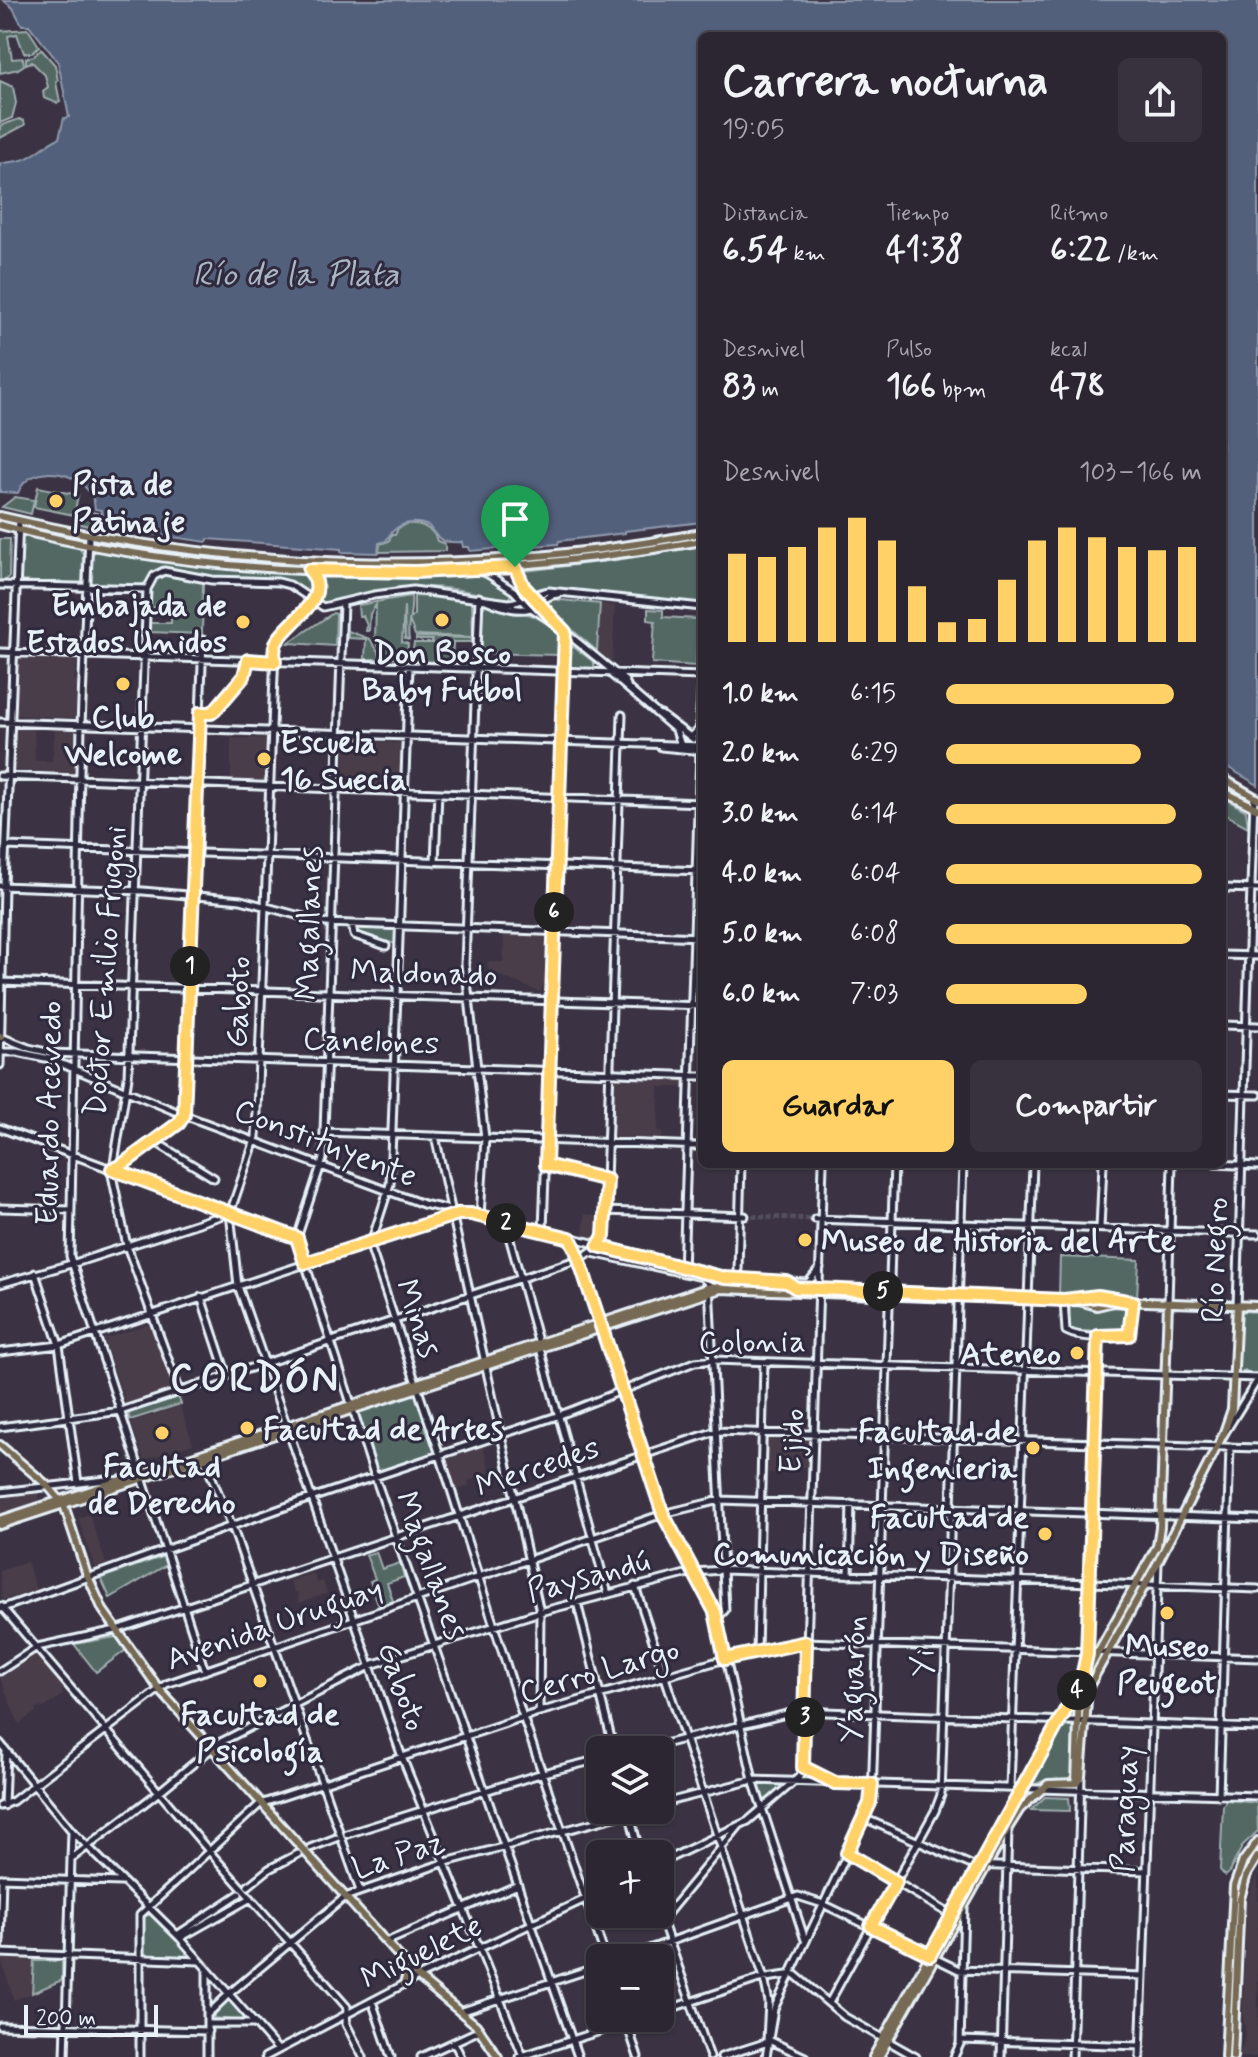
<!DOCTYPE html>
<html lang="es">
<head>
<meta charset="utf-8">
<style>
	:root { --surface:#2c2632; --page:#38323e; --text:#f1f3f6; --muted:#a6a5ac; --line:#48434d; --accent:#ffd166 }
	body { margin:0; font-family:Mynerve,sans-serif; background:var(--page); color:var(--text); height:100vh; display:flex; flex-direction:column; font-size:30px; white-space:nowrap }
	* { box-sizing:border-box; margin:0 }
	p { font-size:26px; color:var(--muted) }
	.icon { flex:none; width:44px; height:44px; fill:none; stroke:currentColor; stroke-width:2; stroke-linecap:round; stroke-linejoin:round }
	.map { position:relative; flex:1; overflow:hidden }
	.drawer { position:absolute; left:698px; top:32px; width:528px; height:1136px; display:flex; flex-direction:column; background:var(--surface); border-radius:12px; box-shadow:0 2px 6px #0004,0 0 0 2px var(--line) }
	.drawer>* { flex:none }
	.buttons { position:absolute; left:586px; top:1736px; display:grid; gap:16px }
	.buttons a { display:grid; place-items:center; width:88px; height:88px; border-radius:12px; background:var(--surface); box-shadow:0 2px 6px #0004,0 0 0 2px var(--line); font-size:40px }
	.scale { position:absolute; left:24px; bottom:20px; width:134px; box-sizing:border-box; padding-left:8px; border:4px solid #e8f1f8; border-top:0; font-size:22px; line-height:28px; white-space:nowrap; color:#e8f1f8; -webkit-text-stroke:6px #2f2a3d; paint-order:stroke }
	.pin { position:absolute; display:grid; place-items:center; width:68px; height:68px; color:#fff; margin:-82px -34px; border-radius:50% 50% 50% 0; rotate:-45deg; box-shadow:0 0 8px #0007 }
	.pin .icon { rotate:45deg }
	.km { position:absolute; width:40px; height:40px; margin:-20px; border-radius:50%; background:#222; color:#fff; font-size:22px; line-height:40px; text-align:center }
	.round { display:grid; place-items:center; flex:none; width:84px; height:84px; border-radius:12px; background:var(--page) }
	.head { display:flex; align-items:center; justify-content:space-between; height:136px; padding:0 24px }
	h1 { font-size:44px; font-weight:700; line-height:60px }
	.metrics { display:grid; grid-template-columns:repeat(3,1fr); gap:12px; height:136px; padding:8px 24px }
	.metrics div { display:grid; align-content:center }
	.metrics b { font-size:34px; font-weight:700 }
	.metrics small { font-size:22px; font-weight:400 }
	.metrics p { font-size:22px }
	.chart { height:224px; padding:16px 24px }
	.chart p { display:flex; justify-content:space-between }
	.chart svg { width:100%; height:144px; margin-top:8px; stroke:var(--accent); stroke-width:6 }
	.action { display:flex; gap:16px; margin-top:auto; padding:16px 24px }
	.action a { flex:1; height:92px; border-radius:12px; background:var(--accent); color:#111; font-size:32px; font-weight:700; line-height:92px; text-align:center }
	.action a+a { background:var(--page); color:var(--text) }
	ul { padding:0 24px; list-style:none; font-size:26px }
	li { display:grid; grid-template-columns:128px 96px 1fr; align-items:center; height:60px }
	li i { height:20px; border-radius:10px; background:var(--accent) }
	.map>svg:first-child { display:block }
</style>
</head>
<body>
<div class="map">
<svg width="1258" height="2057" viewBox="0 0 1258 2057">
	<rect width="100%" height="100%" fill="#3b3343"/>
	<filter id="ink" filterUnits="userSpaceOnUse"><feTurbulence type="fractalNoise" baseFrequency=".0125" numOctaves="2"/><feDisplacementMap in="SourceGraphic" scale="16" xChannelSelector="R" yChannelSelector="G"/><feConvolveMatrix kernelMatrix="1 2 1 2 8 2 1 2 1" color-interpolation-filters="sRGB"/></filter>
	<g filter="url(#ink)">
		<path fill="#4a3e4a" d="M600 604 615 606 612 663 597 651Z
			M19 657 78 659 74 678 77 682 75 718 16 715Z
			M14 729 34 730 35 761H52L55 730 75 731 74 773 14 771Z
			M231 738H267L266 781 231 779Z
			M346 741 399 743 402 746 400 784H344V743Z
			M504 935 548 936V949H545V980L540 992 488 971V962H503Z
			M614 1078 683 1080V1087H659L658 1131 663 1132 662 1138 612 1137Z
			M585 1214 601 1217 600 1235 593 1241 583 1239Z
			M150 1324 175 1389 153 1396 150 1395 126 1405 104 1339Z
			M180 1406 193 1444 144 1460 131 1422Z
			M767 1437 809 1438 808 1467H788L787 1474 766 1473Z
			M483 1445 490 1473 468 1481 469 1486 457 1490 446 1457Z
			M38 1493 40 1501 0 1514V1498Z
			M89 1514 106 1564 95 1568 78 1518Z
			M27 1562 36 1590 2 1600 0 1571Z
			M313 1573 317 1583 323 1581 327 1593 299 1603 298 1592H294L290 1581Z
			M35 1654 66 1688 61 1690 63 1695 42 1709 41 1707 35 1709 36 1711 19 1724 0 1678Z
			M1258 1871V2057H1239L1246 2035 1243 2013 1246 1903Z
			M1 1959 34 1961 32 1993 14 2000Z"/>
		<path fill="#536863" stroke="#9eacae" stroke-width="2" d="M28 29 39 46 32 53H24L17 34 8 36 12 59 23 58 24 65 18 69 0 73V31Z
			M41 49 55 65 58 81 56 82 60 102 57 103 44 98 43 91 48 87 45 75 32 62 26 64V58L34 56Z
			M0 81 13 87 16 103 12 118 0 123Z
			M19 119 24 121 25 125 0 138V126Z
			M38 487 78 495 74 515 34 507Z
			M15 497 34 500 31 514 2 507Z
			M78 509 97 513 99 520 104 524V529L75 523Z
			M406 524C420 523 434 528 437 541L445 544V551L379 552 380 544 389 541 391 535H395L398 528Z
			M23 536 79 547 83 554 82 582 76 584 20 581V539Z
			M0 539H10L9 577 6 580H0Z
			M702 546V603L552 589 535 592 522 575 525 571 617 560Z
			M101 550 203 565 307 575 312 579V590L306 593 284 580 209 577 166 569 154 573 145 583 138 586 93 584 90 582 91 557 94 552Z
			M166 572 203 580 202 634 149 632V623H171V608L150 607C150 591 148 579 166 572Z
			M318 575H476L496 581 511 593 509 599 505 600C440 582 392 581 328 605L320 604 317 598Z
			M411 596C413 612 406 624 409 640L405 639 404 606 402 642 408 644 407 660 385 657 375 640 376 605 370 614 369 631H366L367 626 363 616H359L358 605Z
			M414 596 447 597 472 601 473 637 415 635 409 620 414 615Z
			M551 599 600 604 597 651 548 609 547 603Z
			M486 604C495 606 504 610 513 611 534 615 547 617 559 637V655L480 653 482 610Z
			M648 609 663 610V617L698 619 696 666 652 663 655 621 648 620Z
			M333 613 336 614 335 646 288 643Z
			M348 631 370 639 383 659H365L366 639 348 638Z
			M416 637 472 638V642H453L452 662 411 661 414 643H432V640H416Z
			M572 646 594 662V668H570L567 665V651Z
			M1222 797 1246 811 1248 827 1222 813Z
			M355 927 395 929 396 944 356 934Z
			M1060 1257 1139 1260 1137 1298 1098 1294 1059 1295Z
			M1070 1306 1130 1308 1128 1332 1072 1331 1068 1328Z
			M1244 1311 1258 1312V1375H1250L1245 1370 1238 1373 1240 1314Z
			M416 1393 435 1452 377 1472 356 1412Z
			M178 1397 181 1404 130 1420 128 1413Z
			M376 1552 382 1569 400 1563 404 1577 387 1583 393 1601 379 1606 370 1581 375 1579 366 1555Z
			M165 1556 168 1564 110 1598 101 1578Z
			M116 1637 126 1650 96 1672 74 1644Z
			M1068 1726 1076 1729 1073 1779H1049L1030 1786 1029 1783 1060 1730Z
			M759 1783H780L783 1785 764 1803 757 1786Z
			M1045 1797 1069 1798 1070 1811 1031 1810Z
			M1226 1800 1257 1803 1258 1831 1243 1845 1228 1874 1225 1876 1220 1870 1223 1806Z
			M150 1914 187 1950 185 1957 143 1954V1918Z
			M34 1961H62V1980L32 1993Z
			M228 1999 243 2014 246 2021 212 2018Z"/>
		<path fill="#53607c" stroke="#8f9aae" stroke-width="2" d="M3 0H1258V785L1222 764V36H702V522L625 531V533L559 541 558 544 470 551 469 547H463L462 542C442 543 439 541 429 526 409 518 394 525 386 541L379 543 378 553 341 552V549L208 539 207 542 108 528 109 522 102 517 101 510 95 509C93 471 30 459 18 493L0 492V164C7 162 15 162 22 160 36 156 45 144 59 138L64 118 69 117 58 62 29 25H22L13 8Z"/>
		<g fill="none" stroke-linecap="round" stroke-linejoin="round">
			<path stroke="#55505e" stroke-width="5" stroke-dasharray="5 2.5" stroke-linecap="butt" d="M745 1216 815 1219"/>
			<g stroke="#e8f1f8" stroke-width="11">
				<path id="minor" d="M89 535 81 725 70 1256 205 1671
					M515 564 520 582 553 621
					M480 569 514 591 528 606 553 622 625 681 627 685
					M310 570C335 602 280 624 275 650L256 1137 230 1213 238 1286 402 1757 523 2056
					M0 585 147 589
					M479 597 465 964 485 1138 480 1216
					M486 600C500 606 521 614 535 606 544 600 548 595 558 594
					M343 603 323 1159 297 1238 375 1477 578 2057
					M0 652 702 676
					M409 667 390 1184 370 1246 440 1455 523 1717 606 1958
					M611 674 676 730 682 749
					M200 713H211L215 710 244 676 248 660
					M661 715 693 739
					M0 722 702 746
					M691 737 699 729 702 678
					M661 747 702 751
					M0 776 702 803
					M6 846 702 871
					M435 862 438 793
					M0 886 143 891 241 900 326 923 702 937
					M1222 888 1258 889
					M352 924 354 935 386 946
					M1222 955 1258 956
					M0 982 702 1006
					M1222 1025 1258 1026
					M1 1037 29 1048 51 1053 702 1076
					M0 1052H17L50 1059 184 1115 423 1204 543 1230 725 1278 808 1283 820 1268
					M0 1065 4 886 19 520
					M1222 1094 1258 1095
					M0 1128 297 1238
					M324 1132 702 1146
					M435 1136 540 1612 539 1712
					M154 1141 214 1178
					M741 1164 738 1270 741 1279
					M1215 1164 1258 1166
					M546 1165 607 1180
					M112 1169 119 1167 179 1123 184 1115 203 640
					M0 1208 71 1210
					M605 1211 745 1216
					M815 1219 1258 1234
					M505 1222 608 1594
					M1100 1228 1103 1164
					M543 1230 565 632
					M570 1238 576 1250 663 1514 717 1618 753 1780 805 1940
					M592 1253 702 1277 709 1284 725 1610 717 1618
					M35 1273 59 1345 78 1483
					M683 1273 700 750
					M0 1284 78 1262 229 1213
					M201 1297 227 1376
					M1064 1300 1066 1331C1081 1339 1112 1339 1129 1335L1133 1302
					M1168 1303 1172 1164
					M1237 1306 1254 797
					M0 1352 59 1345 454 1215
					M180 1392 127 1246 112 1175 128 1077 147 589 154 576 164 571 212 580 278 582 290 585 323 607 374 595 413 590 509 603C523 602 535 593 549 591L702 607
					M0 1427 121 1411 579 1259C602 1248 604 1235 605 1211L622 715
					M1224 1434 1258 1379
					M203 1456 232 1526 360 1891
					M0 1492 106 1480 118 1481
					M849 1575 851 1504
					M635 1586 764 1978 769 2002 767 2040
					M577 1602 614 1750
					M1 1606 209 1851 347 2007 346 2024 363 2057
					M0 1609 299 1502 560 1415 695 1362 714 1360 1258 1378
					M757 1652 764 1362
					M0 1671 37 1647 116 1630 716 1431 1258 1448
					M1082 1678 1087 1654 1098 1336
					M0 1743 72 1831 180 1938 278 2050
					M639 1750 799 1711 1258 1728
					M803 1767 831 1781
					M1010 1788 1033 1164
					M1219 1796 1230 1447
					M660 1804 753 1780 1258 1796
					M0 1806 13 1801 166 1684 663 1514 720 1500 1258 1519
					M4 1806 6 1751
					M629 1812 640 1854
					M864 1818 971 1865 1146 1871
					M347 1834 543 1773 600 1759
					M310 1848 336 1838
					M847 1853 953 1916
					M71 1859 72 1832
					M660 1863 748 1821 799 1777 803 1767 823 1164
					M0 1878 121 1882
					M248 1886 269 1869 298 1854
					M177 1935 239 1894
					M180 1938 251 1898
					M386 1942 518 1885
					M0 1944 2 1878
					M0 1953 199 1961
					M624 1958 798 1896 823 1904 959 1970 1143 1976
					M207 1970V2057
					M372 2001 391 2057
					M829 2003 935 1811 941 1795 963 1164
					M460 2012 600 1966
					M660 2012 759 1979 794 1974 845 2017 916 2057
					M207 2015 230 1993 345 1897 446 1862 641 1810
					M625 2018 638 2057
					M207 2024H256
					M0 2026 208 2031
					M961 2040 1140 2046
					M454 2042 461 2057
					M65 2057 71 1859 159 1792 217 1744 374 1664 540 1612 693 1572 723 1570 1258 1589
					M140 2057V1915L260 1804 539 1712 725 1659 806 1642 1258 1658
					M265 2057 418 1977 600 1892
					M421 2057 480 2030
					M519 2057 641 2018
					M710 2057 662 1920 739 1826
					M721 2057 771 2041 805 2057
					M766 2057 774 2009 864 1818 872 1796 894 1164
					M954 2057 960 2044 964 1907
					M1001 2057 1008 1830
					M1072 2057 1081 1777
					M1140 2057 1158 1563"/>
			</g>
			<g stroke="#e8f1f8" stroke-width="12">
				<path id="major" d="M0 516C235 571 465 578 702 533
					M0 525C230 586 470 582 702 541
					M1222 778 1258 799
					M1222 791 1258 809
					M0 1036 1 1037
					M1076 1300 1097 1306 1118 1301
					M0 1445 48 1486 64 1505 86 1572 103 1610 159 1689 386 1942 418 1977 476 2025 498 2057
					M0 1520 716 1285 952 1294 959 1296
					M0 1525 721 1289 952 1298 959 1296 1076 1300 1098 1296 1118 1301 1258 1306
					M1076 1783 1081 1776 1088 1688 1158 1562 1223 1435 1232 1409 1237 1306
					M1076 1783 1079 1691
					M404 1984 409 1967
					M873 2057 1157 1546 1160 1527 1168 1303
					M879 2057 1008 1828 1020 1809 1048 1784 1076 1783
					M1225 2057 1234 1886 1243 1861 1258 1841
					M1233 2057 1240 1899 1247 1874 1258 1856"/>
			</g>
			<use href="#minor" stroke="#2f2a3d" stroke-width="5"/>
			<use href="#major" stroke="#776a54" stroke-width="6"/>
		</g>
	</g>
	<g fill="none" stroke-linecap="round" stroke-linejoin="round" filter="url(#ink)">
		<g stroke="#fff" stroke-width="16">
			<path id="route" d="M515 567 524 587 565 632 546 1165 607 1180 604 1236 598 1246 725 1278 787 1282 796 1288 1064 1300 1098 1296 1133 1302 1129 1335 1098 1336 1087 1654 1081 1682 930 1955 871 1926 896 1882 847 1853 870 1803 872 1784 835 1783 803 1767 806 1642 725 1659 715 1612 663 1514 576 1250 570 1238 471 1214H458L305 1263 297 1238 112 1169 119 1167 179 1123 184 1115 200 713H211L215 710 244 676 248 660 275 662C274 656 274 648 276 643 287 621 335 598 309 570L415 572Z"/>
		</g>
		<use href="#route" stroke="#ffd166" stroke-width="10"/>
	</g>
	<g fill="#ffd166" stroke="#2f2a3d" stroke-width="3">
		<circle cx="56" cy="501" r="8"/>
		<circle cx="442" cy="620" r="8"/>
		<circle cx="243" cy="622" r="8"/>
		<circle cx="123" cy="684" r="8"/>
		<circle cx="264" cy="759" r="8"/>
		<circle cx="805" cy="1240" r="8"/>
		<circle cx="1077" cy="1353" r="8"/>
		<circle cx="247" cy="1428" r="8"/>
		<circle cx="162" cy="1433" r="8"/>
		<circle cx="1033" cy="1448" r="8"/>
		<circle cx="1045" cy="1534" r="8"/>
		<circle cx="1167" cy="1613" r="8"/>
		<circle cx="260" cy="1681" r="8"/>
	</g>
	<g text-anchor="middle" stroke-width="6" stroke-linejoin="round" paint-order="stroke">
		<g font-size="32" font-weight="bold" fill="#e8f1f8" stroke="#2f2a3d">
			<text x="72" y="494" text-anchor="start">Pista de<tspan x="72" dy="37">Patinaje</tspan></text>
			<text x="227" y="615" text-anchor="end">Embajada de<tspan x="227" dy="37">Estados Unidos</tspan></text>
			<text x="442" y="663">Don Bosco<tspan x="442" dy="37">Baby Futbol</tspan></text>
			<text x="123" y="727">Club<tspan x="123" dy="37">Welcome</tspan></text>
			<text x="280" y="752" text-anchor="start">Escuela<tspan x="280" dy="37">16 Suecia</tspan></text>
			<text x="821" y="1251" text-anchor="start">Museo de Historia del Arte</text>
			<text x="1061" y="1364" text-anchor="end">Ateneo</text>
			<text x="263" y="1439" text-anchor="start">Facultad de Artes</text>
			<text x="1017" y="1441" text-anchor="end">Facultad de<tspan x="1017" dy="37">Ingenieria</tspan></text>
			<text x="162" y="1476">Facultad<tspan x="162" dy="37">de Derecho</tspan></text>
			<text x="1029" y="1527" text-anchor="end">Facultad de<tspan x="1029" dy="37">Comunicación y Diseño</tspan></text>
			<text x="1167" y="1656">Museo<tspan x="1167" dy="37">Peugeot</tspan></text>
			<text x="260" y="1724">Facultad de<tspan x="260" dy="37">Psicología</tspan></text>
		</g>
		<g font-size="32" fill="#e8f1f8" stroke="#2f2a3d">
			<text transform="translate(308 923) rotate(-88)" y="11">Magallanes</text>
			<text transform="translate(104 971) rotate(-86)" y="11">Doctor Emilio Frugoni</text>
			<text transform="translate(424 972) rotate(2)" y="11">Maldonado</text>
			<text transform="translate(237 1002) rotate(-88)" y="11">Gaboto</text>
			<text transform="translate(371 1040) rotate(2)" y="11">Canelones</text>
			<text transform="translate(48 1113) rotate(-89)" y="11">Eduardo Acevedo</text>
			<text transform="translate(326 1142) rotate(21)" y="11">Constituyente</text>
			<text transform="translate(1214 1260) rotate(-88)" y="11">Río Negro</text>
			<text transform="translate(419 1318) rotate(71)" y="11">Minas</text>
			<text transform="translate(752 1341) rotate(-1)" y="11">Colonia</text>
			<text transform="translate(791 1441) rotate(-87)" y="11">Ejido</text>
			<text transform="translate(537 1466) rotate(-19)" y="11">Mercedes</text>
			<text transform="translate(432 1565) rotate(70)" y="11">Magallanes</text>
			<text transform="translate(588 1575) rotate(-15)" y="11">Paysandú</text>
			<text transform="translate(274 1623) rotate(-19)" y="11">Avenida Uruguay</text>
			<text transform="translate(922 1663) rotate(-88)" y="11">Yi</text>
			<text transform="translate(599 1670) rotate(-16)" y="11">Cerro Largo</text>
			<text transform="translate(852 1679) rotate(-88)" y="11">Yaguarón</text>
			<text transform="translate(403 1686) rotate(71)" y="11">Gaboto</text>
			<text transform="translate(1124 1809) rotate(-88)" y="11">Paraguay</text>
			<text transform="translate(398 1854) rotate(-18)" y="11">La Paz</text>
			<text transform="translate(421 1951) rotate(-26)" y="11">Miguelete</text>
		</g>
		<g font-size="34" font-style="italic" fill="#acb7c6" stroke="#2f2a3d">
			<text x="296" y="285">Río de la Plata</text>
		</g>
		<g font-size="40" font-weight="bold" letter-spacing="2" fill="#e8f1f8" stroke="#2f2a3d">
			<text x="255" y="1391">CORDÓN</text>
		</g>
	</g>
</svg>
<div class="buttons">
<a><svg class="icon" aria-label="layers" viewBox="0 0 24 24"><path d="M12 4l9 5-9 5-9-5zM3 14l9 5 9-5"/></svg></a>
<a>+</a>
<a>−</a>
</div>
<div class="scale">200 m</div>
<div class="pin" style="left:515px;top:567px;background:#1e9e55"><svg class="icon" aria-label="arrive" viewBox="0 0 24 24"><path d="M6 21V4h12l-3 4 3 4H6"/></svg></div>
<b class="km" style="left:190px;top:966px">1</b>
<b class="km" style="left:506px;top:1223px">2</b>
<b class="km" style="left:805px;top:1717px">3</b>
<b class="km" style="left:1077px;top:1690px">4</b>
<b class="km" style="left:883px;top:1291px">5</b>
<b class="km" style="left:554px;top:912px">6</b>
<section class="drawer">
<div class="head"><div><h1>Carrera nocturna</h1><p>19:05</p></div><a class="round"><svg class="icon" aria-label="share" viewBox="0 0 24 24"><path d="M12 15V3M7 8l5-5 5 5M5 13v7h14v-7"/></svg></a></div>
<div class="metrics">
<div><p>Distancia</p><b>6.54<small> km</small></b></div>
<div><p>Tiempo</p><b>41:38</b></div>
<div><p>Ritmo</p><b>6:22<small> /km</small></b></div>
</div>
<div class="metrics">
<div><p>Desnivel</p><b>83<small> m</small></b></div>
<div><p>Pulso</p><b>166<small> bpm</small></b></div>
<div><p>kcal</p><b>478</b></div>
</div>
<div class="chart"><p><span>Desnivel</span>103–166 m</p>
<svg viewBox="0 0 160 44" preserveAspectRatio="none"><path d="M5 44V17M15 44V18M25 44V15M35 44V9M45 44V6M55 44V13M65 44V27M75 44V38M85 44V37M95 44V25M105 44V13M115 44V9M125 44V12M135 44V15M145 44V16M155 44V15"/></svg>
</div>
<ul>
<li><b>1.0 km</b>6:15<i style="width:89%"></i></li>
<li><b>2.0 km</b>6:29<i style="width:76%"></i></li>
<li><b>3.0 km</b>6:14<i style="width:90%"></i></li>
<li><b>4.0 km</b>6:04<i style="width:100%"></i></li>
<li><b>5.0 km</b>6:08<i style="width:96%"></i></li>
<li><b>6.0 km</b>7:03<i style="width:55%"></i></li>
</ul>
<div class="action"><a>Guardar</a><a>Compartir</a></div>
</section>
</div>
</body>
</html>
